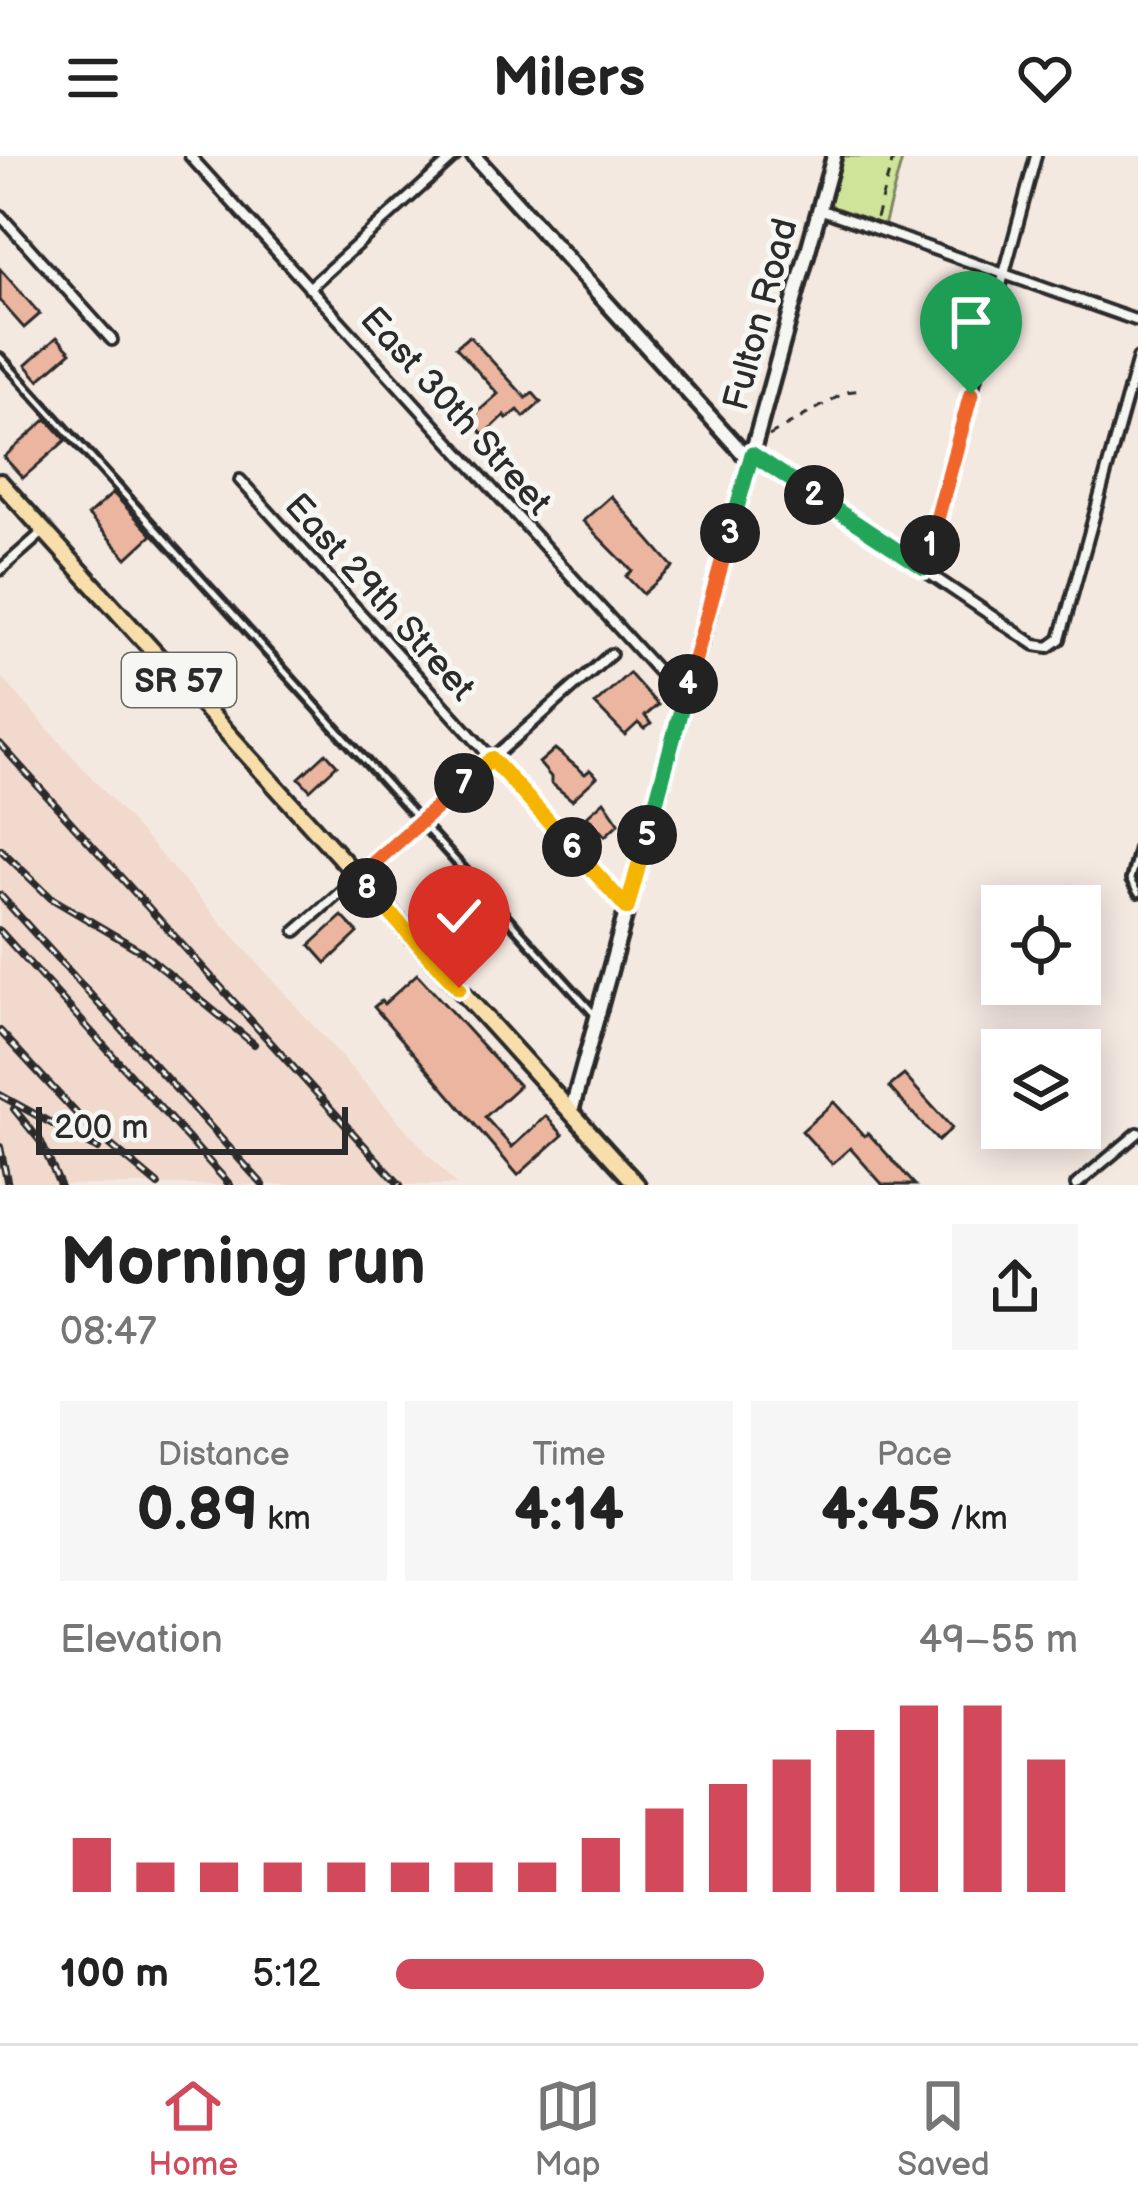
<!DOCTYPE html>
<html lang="en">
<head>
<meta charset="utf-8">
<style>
	:root { --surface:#fff; --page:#f6f6f6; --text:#222; --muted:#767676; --line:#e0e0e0; --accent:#d1495b }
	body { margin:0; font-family:"Balsamiq Sans",sans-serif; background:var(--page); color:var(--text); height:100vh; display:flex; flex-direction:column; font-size:45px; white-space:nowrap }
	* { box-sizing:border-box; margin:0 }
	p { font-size:39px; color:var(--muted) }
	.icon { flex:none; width:66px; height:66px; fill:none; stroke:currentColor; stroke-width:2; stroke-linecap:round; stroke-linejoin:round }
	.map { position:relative; height:1029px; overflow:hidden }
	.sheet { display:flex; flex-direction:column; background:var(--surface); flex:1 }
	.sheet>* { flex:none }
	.fabs { position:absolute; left:981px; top:729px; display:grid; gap:24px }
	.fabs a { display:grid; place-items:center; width:120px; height:120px; border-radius:0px; background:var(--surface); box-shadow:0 6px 30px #0003; font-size:60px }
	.scale { position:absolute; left:36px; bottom:30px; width:312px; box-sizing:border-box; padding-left:12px; border:6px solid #2b2b2b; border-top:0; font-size:33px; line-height:42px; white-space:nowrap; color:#2b2b2b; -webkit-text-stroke:9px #f6f6f2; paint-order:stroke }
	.pin { position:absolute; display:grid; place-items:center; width:102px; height:102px; color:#fff; margin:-123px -51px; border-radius:50% 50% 50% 0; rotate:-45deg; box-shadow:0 0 12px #0007 }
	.pin .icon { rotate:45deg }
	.km { position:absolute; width:60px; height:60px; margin:-30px; border-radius:50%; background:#222; color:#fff; font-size:33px; line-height:60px; text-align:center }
	.round { display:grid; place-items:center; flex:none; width:126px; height:126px; border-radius:0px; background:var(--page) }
	.head { display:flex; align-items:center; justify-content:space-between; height:204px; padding:0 60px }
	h1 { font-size:66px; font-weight:600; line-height:90px }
	.metrics { display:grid; grid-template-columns:repeat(3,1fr); gap:18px; height:204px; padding:12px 60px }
	.metrics div { display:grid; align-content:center; border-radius:0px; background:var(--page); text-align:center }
	.metrics b { font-size:60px; font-weight:600 }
	.metrics small { font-size:33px; font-weight:400 }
	.metrics p { font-size:33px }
	.chart { height:336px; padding:24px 60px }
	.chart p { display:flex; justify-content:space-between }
	.chart svg { width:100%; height:216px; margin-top:12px; stroke:var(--accent); stroke-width:6 }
	ul { padding:0 60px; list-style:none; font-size:39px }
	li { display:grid; grid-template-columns:192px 144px 1fr; align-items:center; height:90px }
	li i { height:30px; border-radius:15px; background:var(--accent) }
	header { display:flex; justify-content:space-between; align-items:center; height:156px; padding:0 60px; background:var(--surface); font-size:54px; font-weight:600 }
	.menu { display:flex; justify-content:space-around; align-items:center; height:168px; border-top:3px solid var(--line); background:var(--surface); font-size:33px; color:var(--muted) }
	.menu a { display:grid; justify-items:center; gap:6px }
	.menu .current { color:var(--accent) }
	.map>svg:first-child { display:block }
</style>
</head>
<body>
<header><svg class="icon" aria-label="menu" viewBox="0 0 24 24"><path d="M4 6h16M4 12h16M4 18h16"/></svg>Milers<svg class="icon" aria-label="heart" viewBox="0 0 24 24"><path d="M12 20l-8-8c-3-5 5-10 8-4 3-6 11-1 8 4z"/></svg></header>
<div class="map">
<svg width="1138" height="1029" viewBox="0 0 1138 1029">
	<rect width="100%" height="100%" fill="#f4e9e1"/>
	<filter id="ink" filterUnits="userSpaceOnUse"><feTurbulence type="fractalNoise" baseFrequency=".00833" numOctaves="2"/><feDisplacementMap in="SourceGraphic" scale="24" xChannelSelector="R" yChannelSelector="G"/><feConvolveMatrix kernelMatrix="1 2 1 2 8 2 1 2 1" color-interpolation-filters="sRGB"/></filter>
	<g filter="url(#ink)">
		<path fill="#f1d9cd" d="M0 519 456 1029H0Z"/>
		<path fill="#cfe499" stroke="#7d8862" stroke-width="3" d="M838 0H903L884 70 837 54 828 45Z"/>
		<path fill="#ebb59f" stroke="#2b2b2b" stroke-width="3" d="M0 113 40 158 24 172 0 145Z
			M469 180 526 242 533 237 541 246 524 261 518 254 507 263 505 259 484 279 470 263 498 238 456 191Z
			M57 181 71 196 39 224 26 209Z
			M47 263 66 284 23 322 4 301Z
			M113 337 152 379 127 402 88 359Z
			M611 340 673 411 643 438 626 420 632 415 583 365Z
			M629 517 658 549 645 560 651 568 644 573 638 567 625 579 595 548Z
			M555 593 585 618 590 614 597 621 572 644 551 627V621L539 607Z
			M326 597 337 609 310 634 299 622Z
			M604 645 619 667 605 680 587 660Z
			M342 760 358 777 326 807 310 789Z
			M417 818 519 930 485 961 512 991 546 960 563 979 518 1019 374 851 381 845 384 848Z
			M904 919 952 972 938 985 889 931Z
			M834 946 864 980 868 977 915 1029H883L850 992 832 1008 802 975Z"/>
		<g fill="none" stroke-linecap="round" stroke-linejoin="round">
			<g stroke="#2b2b2b" stroke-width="14">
				<path id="lane" d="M0 201 596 860
					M1138 692 1130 724 1138 737"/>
			</g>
			<g stroke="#2b2b2b" stroke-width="16">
				<path id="street" d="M190 0 683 543
					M819 53 1138 165
					M0 59 112 184
					M309 132 455 0
					M752 298 1035 489 1049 491 1060 483 1138 202
					M240 324 626 751
					M924 413 1036 0
					M0 414 43 376
					M296 775 611 498
					M1076 1029 1138 977"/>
			</g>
			<g stroke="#2b2b2b" stroke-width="21">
				<path id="secondary" d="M474 0 750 305
					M571 956 834 0"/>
			</g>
			<g stroke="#2b2b2b" stroke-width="22">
				<path id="primary" d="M0 326 637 1029"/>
			</g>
			<path stroke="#2b2b2b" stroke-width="3" stroke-dasharray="9 9" stroke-linecap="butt" d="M876 62 894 0
				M769 280 846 236 862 234"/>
			<use href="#lane" stroke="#f6f6f2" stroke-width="4.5"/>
			<use href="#street" stroke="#f6f6f2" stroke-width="8"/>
			<use href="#secondary" stroke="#f6f6f2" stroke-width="12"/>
			<use href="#primary" stroke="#f8deab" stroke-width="14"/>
			<g stroke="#2b2b2b" stroke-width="8">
				<path id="rail" d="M0 588 400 1029
					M0 693 51 742 141 795 254 888
					M0 739 263 1029
					M0 775 230 1029
					M0 875 88 970 158 1029
					M0 939 98 993
					M14 953 41 986 60 1029
					M0 991 8 1029"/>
			</g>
			<use href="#rail" stroke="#f6f6f2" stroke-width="3" stroke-dasharray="9" stroke-linecap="butt"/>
		</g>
	</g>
	<g fill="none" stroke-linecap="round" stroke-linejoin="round" filter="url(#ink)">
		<g stroke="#fff" stroke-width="24">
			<path id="split-1" d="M930 389 971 238"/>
		</g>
		<g stroke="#fff" stroke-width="24">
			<path id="split-2" d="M814 339 924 412 930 389"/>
		</g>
		<g stroke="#fff" stroke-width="24">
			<path id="split-3" d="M730 377 752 298 814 339"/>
		</g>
		<g stroke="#fff" stroke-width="24">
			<path id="split-4" d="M688 528 730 377"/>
		</g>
		<g stroke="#fff" stroke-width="24">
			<path id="split-5" d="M647 679 688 528"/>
		</g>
		<g stroke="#fff" stroke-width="24">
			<path id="split-6" d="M572 691 627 752 647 679"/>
		</g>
		<g stroke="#fff" stroke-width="24">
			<path id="split-7" d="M464 627 492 603 572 691"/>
		</g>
		<g stroke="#fff" stroke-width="24">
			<path id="split-8" d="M367 732 358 721 464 627"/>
		</g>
		<g stroke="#fff" stroke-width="24">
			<path id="split-9" d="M367 732 459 832"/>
		</g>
		<use href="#split-1" stroke="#f0652b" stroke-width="15"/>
		<use href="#split-2" stroke="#22a559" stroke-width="15"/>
		<use href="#split-3" stroke="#22a559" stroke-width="15"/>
		<use href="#split-4" stroke="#f0652b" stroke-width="15"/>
		<use href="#split-5" stroke="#22a559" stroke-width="15"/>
		<use href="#split-6" stroke="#f5b400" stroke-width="15"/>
		<use href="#split-7" stroke="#f5b400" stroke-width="15"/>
		<use href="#split-8" stroke="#f0652b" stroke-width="15"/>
		<use href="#split-9" stroke="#f5b400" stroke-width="15"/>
	</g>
	<g text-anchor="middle" stroke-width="10" stroke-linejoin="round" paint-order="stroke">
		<rect fill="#f6f6f2" stroke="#686867" stroke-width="3" x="122" y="497" width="114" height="54" rx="9"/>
		<g font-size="33" font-weight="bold" fill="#2b2b2b">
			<text x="179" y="536">SR 57</text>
		</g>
		<g font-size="36" fill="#2b2b2b" stroke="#f6f6f2">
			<text transform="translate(759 158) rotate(-75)" y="13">Fulton Road</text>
			<text transform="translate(457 254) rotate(48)" y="13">East 30th Street</text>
			<text transform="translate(381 440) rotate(48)" y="13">East 29th Street</text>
		</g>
	</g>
</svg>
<div class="fabs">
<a><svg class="icon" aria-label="locate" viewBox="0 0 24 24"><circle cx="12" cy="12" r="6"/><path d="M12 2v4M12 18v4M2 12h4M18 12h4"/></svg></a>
<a><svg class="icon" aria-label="layers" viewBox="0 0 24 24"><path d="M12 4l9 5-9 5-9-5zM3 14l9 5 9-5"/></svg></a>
</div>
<div class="scale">200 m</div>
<div class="pin" style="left:971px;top:238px;background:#1e9e55"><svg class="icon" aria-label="arrive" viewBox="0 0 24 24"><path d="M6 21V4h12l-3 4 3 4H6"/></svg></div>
<div class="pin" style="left:459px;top:832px;background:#d93025"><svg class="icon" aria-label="check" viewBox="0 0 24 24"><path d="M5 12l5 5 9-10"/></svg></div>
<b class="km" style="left:930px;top:389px">1</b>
<b class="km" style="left:814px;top:339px">2</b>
<b class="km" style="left:730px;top:377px">3</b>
<b class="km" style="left:688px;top:528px">4</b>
<b class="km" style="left:647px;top:679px">5</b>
<b class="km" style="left:572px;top:691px">6</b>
<b class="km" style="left:464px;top:627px">7</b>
<b class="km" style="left:367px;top:732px">8</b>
</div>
<section class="sheet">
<div class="head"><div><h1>Morning run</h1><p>08:47</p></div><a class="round"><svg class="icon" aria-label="share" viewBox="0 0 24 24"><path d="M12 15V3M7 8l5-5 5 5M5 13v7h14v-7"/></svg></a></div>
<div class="metrics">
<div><p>Distance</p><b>0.89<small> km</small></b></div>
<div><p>Time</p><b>4:14</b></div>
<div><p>Pace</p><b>4:45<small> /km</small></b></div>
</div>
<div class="chart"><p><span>Elevation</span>49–55 m</p>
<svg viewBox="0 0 160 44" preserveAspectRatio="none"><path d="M5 44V33M15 44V38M25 44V38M35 44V38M45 44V38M55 44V38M65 44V38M75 44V38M85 44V33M95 44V27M105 44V22M115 44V17M125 44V11M135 44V6M145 44V6M155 44V17"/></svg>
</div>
<ul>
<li><b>100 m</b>5:12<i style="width:54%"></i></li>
</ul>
</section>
<nav class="menu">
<a class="current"><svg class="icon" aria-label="home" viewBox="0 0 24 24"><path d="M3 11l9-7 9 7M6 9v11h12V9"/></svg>Home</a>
<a><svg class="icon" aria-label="map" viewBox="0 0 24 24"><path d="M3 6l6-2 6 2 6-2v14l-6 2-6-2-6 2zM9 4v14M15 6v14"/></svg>Map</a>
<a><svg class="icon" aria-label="saved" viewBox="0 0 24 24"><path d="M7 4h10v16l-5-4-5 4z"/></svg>Saved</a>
</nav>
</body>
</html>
